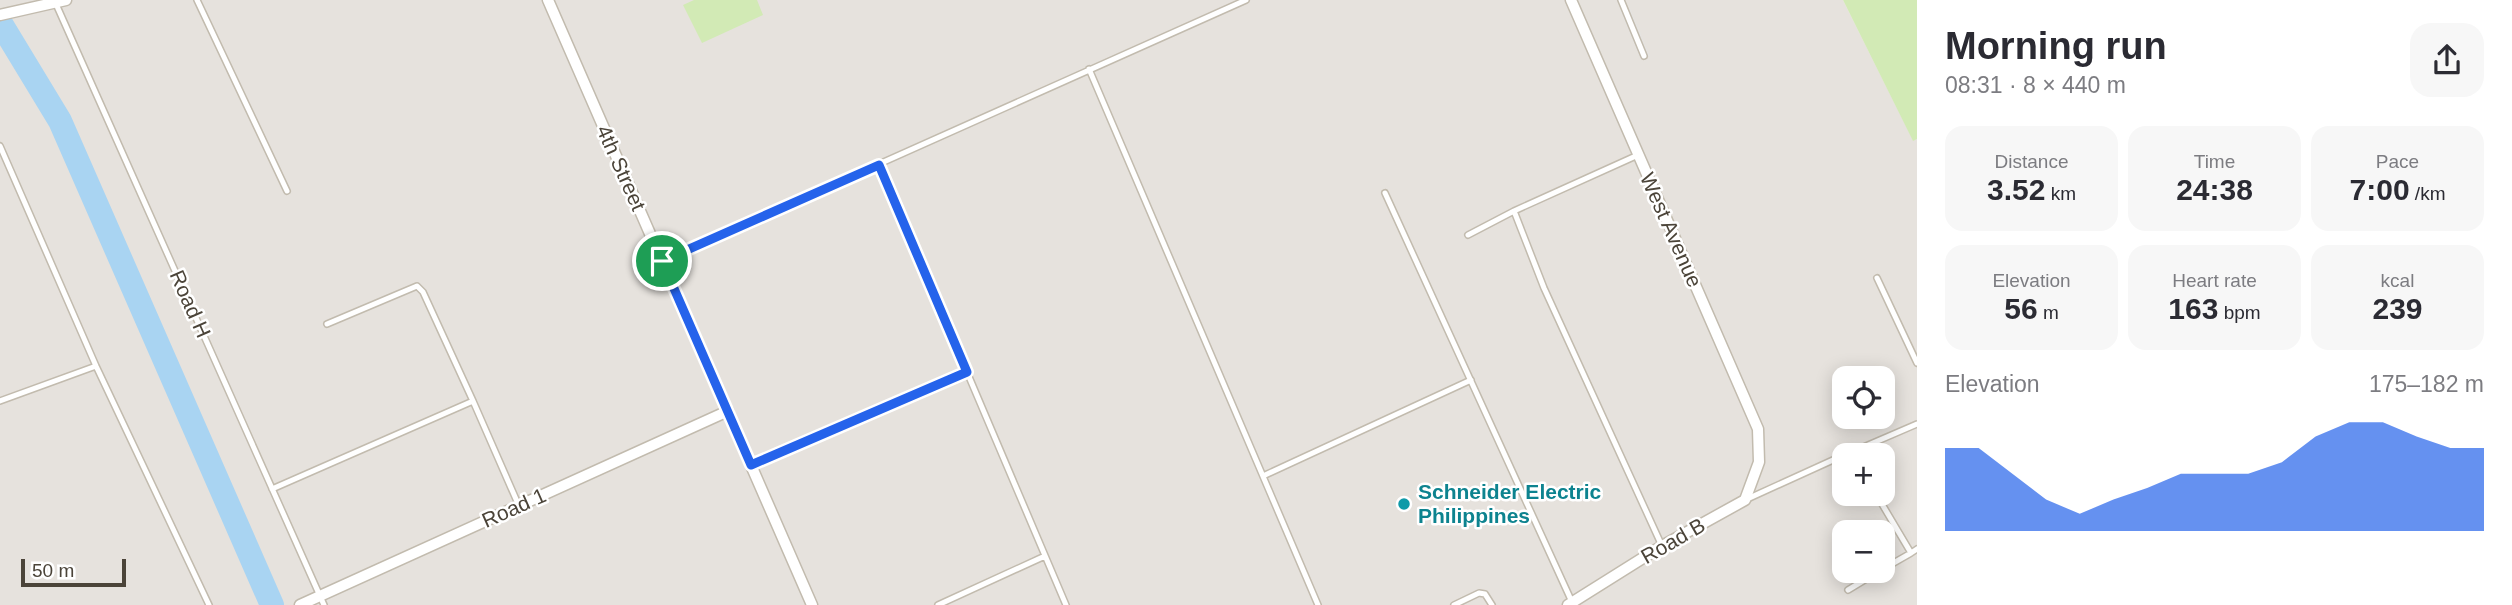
<!DOCTYPE html>
<html lang="en">
<head>
<meta charset="utf-8">
<style>
	:root { --surface:#fff; --page:#f7f7f7; --text:#2b2b33; --muted:#7c7c81; --accent:#2563eb }
	body { margin:0; font-family:Helvetica,sans-serif; background:var(--page); color:var(--text); height:100vh; display:flex; flex-direction:column; font-size:26px; white-space:nowrap }
	* { box-sizing:border-box; margin:0 }
	p { font-size:23px; color:var(--muted) }
	.icon { flex:none; width:38px; height:38px; fill:none; stroke:currentColor; stroke-width:2; stroke-linecap:round; stroke-linejoin:round }
	.map { position:relative; flex:1; overflow:hidden }
	.details { display:flex; flex-direction:column; background:var(--surface); width:595px }
	.details>* { flex:none }
	.controls { position:absolute; left:1832px; top:366px; display:grid; gap:14px }
	.controls a { display:grid; place-items:center; width:63px; height:63px; border-radius:14px; background:var(--surface); box-shadow:0 4px 18px #0003; font-size:35px }
	.scale { position:absolute; left:21px; bottom:18px; width:105px; box-sizing:border-box; padding-left:7px; border:4px solid #4b4439; border-top:0; font-size:19px; line-height:24px; white-space:nowrap; color:#4b4439; -webkit-text-stroke:5px #fff; paint-order:stroke }
	.pin { position:absolute; display:grid; place-items:center; width:60px; height:60px; color:#fff; margin:-30px; border:4px solid #fff; border-radius:50%; box-shadow:0 2px 7px #0007 }
	.round { display:grid; place-items:center; flex:none; width:74px; height:74px; border-radius:21px; background:var(--page) }
	.head { display:flex; align-items:center; justify-content:space-between; height:119px; padding:0 28px }
	h1 { font-size:38px; font-weight:700; line-height:52px }
	.metrics { display:grid; grid-template-columns:repeat(3,1fr); gap:10px; height:119px; padding:7px 28px }
	.metrics div { display:grid; align-content:center; border-radius:18px; background:var(--page); text-align:center }
	.metrics b { font-size:30px; font-weight:700 }
	.metrics small { font-size:19px; font-weight:400 }
	.metrics p { font-size:19px }
	.chart { height:196px; padding:14px 28px }
	.chart p { display:flex; justify-content:space-between }
	.chart svg { width:100%; height:126px; margin-top:7px; fill:var(--accent); opacity:.7 }
	main { display:flex; flex:1; min-height:0 }
	.map>svg:first-child { display:block }
</style>
</head>
<body>
<main>
<div class="map">
<svg width="1917" height="605" viewBox="0 0 1917 605">
	<rect width="100%" height="100%" fill="#f6f3ec"/>
	<path fill="#e6e2dd" fill-rule="evenodd" d="M0 0H1843L1913 140 1917 139V605H0ZM1844 378H1883V416H1844ZM1844 455H1883V494H1844ZM1844 532H1883V570H1844Z"/>
	<path fill="#d2eab5" d="M694 0H757L763 15 702 43 683 5Z
		M1843 0H1917V139L1913 141Z"/>
	<path fill="#e5e3e0" d="M1630 7 1650 56 1641 60 1620 11Z"/>
	<g fill="none" stroke-linecap="round" stroke-linejoin="round">
		<path stroke="#a9d4f2" stroke-width="24" d="M0 22 60 121 272 605"/>
		<g stroke="#c2bbae" stroke-width="8">
			<path id="lane" d="M197 0 287 191
				M1621 0 1644 56
				M56 4 324 605
				M1089 69 1318 605
				M0 146 96 366 209 605
				M1638 155 1514 211 1544 288 1662 546
				M879 165 1066 605
				M1385 193 1572 602
				M1468 235 1514 211
				M662 261 1246 0
				M1877 278 1917 363
				M327 324 417 286 423 292 473 401
				M0 401 96 366
				M1845 455 1917 424
				M751 465 967 372
				M1263 476 1471 380
				M272 489 473 401 519 506
				M1876 494 1911 553 1917 549
				M1745 500 1844 455
				M1883 569 1911 553
				M1848 590 1881 570
				M938 605 1045 556
				M1454 605 1479 593 1485 594 1492 605"/>
		</g>
		<g stroke="#c2bbae" stroke-width="13">
			<path id="street" d="M548 0 812 605
				M0 15 66 0
				M300 605 728 411
				M1568 605 1662 546 1745 500 1759 462 1758 429 1571 0"/>
		</g>
		<use href="#lane" stroke="#fff" stroke-width="5"/>
		<use href="#street" stroke="#fff" stroke-width="10"/>
	</g>
	<g fill="none" stroke-linecap="round" stroke-linejoin="round">
		<g stroke="#fff" stroke-width="14">
			<path id="route" d="M879 165 967 372 751 465 662 261Z"/>
		</g>
		<use href="#route" stroke="#2563eb" stroke-width="9"/>
	</g>
	<circle fill="#0f9aa8" stroke="#fff" stroke-width="2.5" cx="1404" cy="504" r="7"/>
	<g text-anchor="middle" stroke-width="5" stroke-linejoin="round" paint-order="stroke">
		<g font-size="21" fill="#4b4439" stroke="#fff">
			<text transform="translate(621 168) rotate(66)" y="7">4th Street</text>
			<text transform="translate(1671 230) rotate(66)" y="7">West Avenue</text>
			<text transform="translate(190 304) rotate(66)" y="7">Road H</text>
			<text transform="translate(514 508) rotate(-24)" y="7">Road 1</text>
			<text transform="translate(1673 541) rotate(-30)" y="7">Road B</text>
		</g>
		<g font-size="21" font-weight="bold" fill="#0d838f" stroke="#fff" text-anchor="start">
			<text x="1418" y="499">Schneider Electric<tspan x="1418" dy="24">Philippines</tspan></text>
		</g>
	</g>
</svg>
<div class="controls">
<a><svg class="icon" aria-label="locate" viewBox="0 0 24 24"><circle cx="12" cy="12" r="6"/><path d="M12 2v4M12 18v4M2 12h4M18 12h4"/></svg></a>
<a>+</a>
<a>−</a>
</div>
<div class="scale">50 m</div>
<div class="pin" style="left:662px;top:261px;background:#1e9e55"><svg class="icon" aria-label="arrive" viewBox="0 0 24 24"><path d="M6 21V4h12l-3 4 3 4H6"/></svg></div>
</div>
<section class="details">
<div class="head"><div><h1>Morning run</h1><p>08:31 · 8 × 440 m</p></div><a class="round"><svg class="icon" aria-label="share" viewBox="0 0 24 24"><path d="M12 15V3M7 8l5-5 5 5M5 13v7h14v-7"/></svg></a></div>
<div class="metrics">
<div><p>Distance</p><b>3.52<small> km</small></b></div>
<div><p>Time</p><b>24:38</b></div>
<div><p>Pace</p><b>7:00<small> /km</small></b></div>
</div>
<div class="metrics">
<div><p>Elevation</p><b>56<small> m</small></b></div>
<div><p>Heart rate</p><b>163<small> bpm</small></b></div>
<div><p>kcal</p><b>239</b></div>
</div>
<div class="chart"><p><span>Elevation</span>175–182 m</p>
<svg viewBox="0 0 160 44" preserveAspectRatio="none"><path d="M0 44V15L10 15L20 24L30 33L40 38L50 33L60 29L70 24L80 24L90 24L100 20L110 11L120 6L130 6L140 11L150 15L160 15V44z"/></svg>
</div>
</section>
</main>
</body>
</html>
